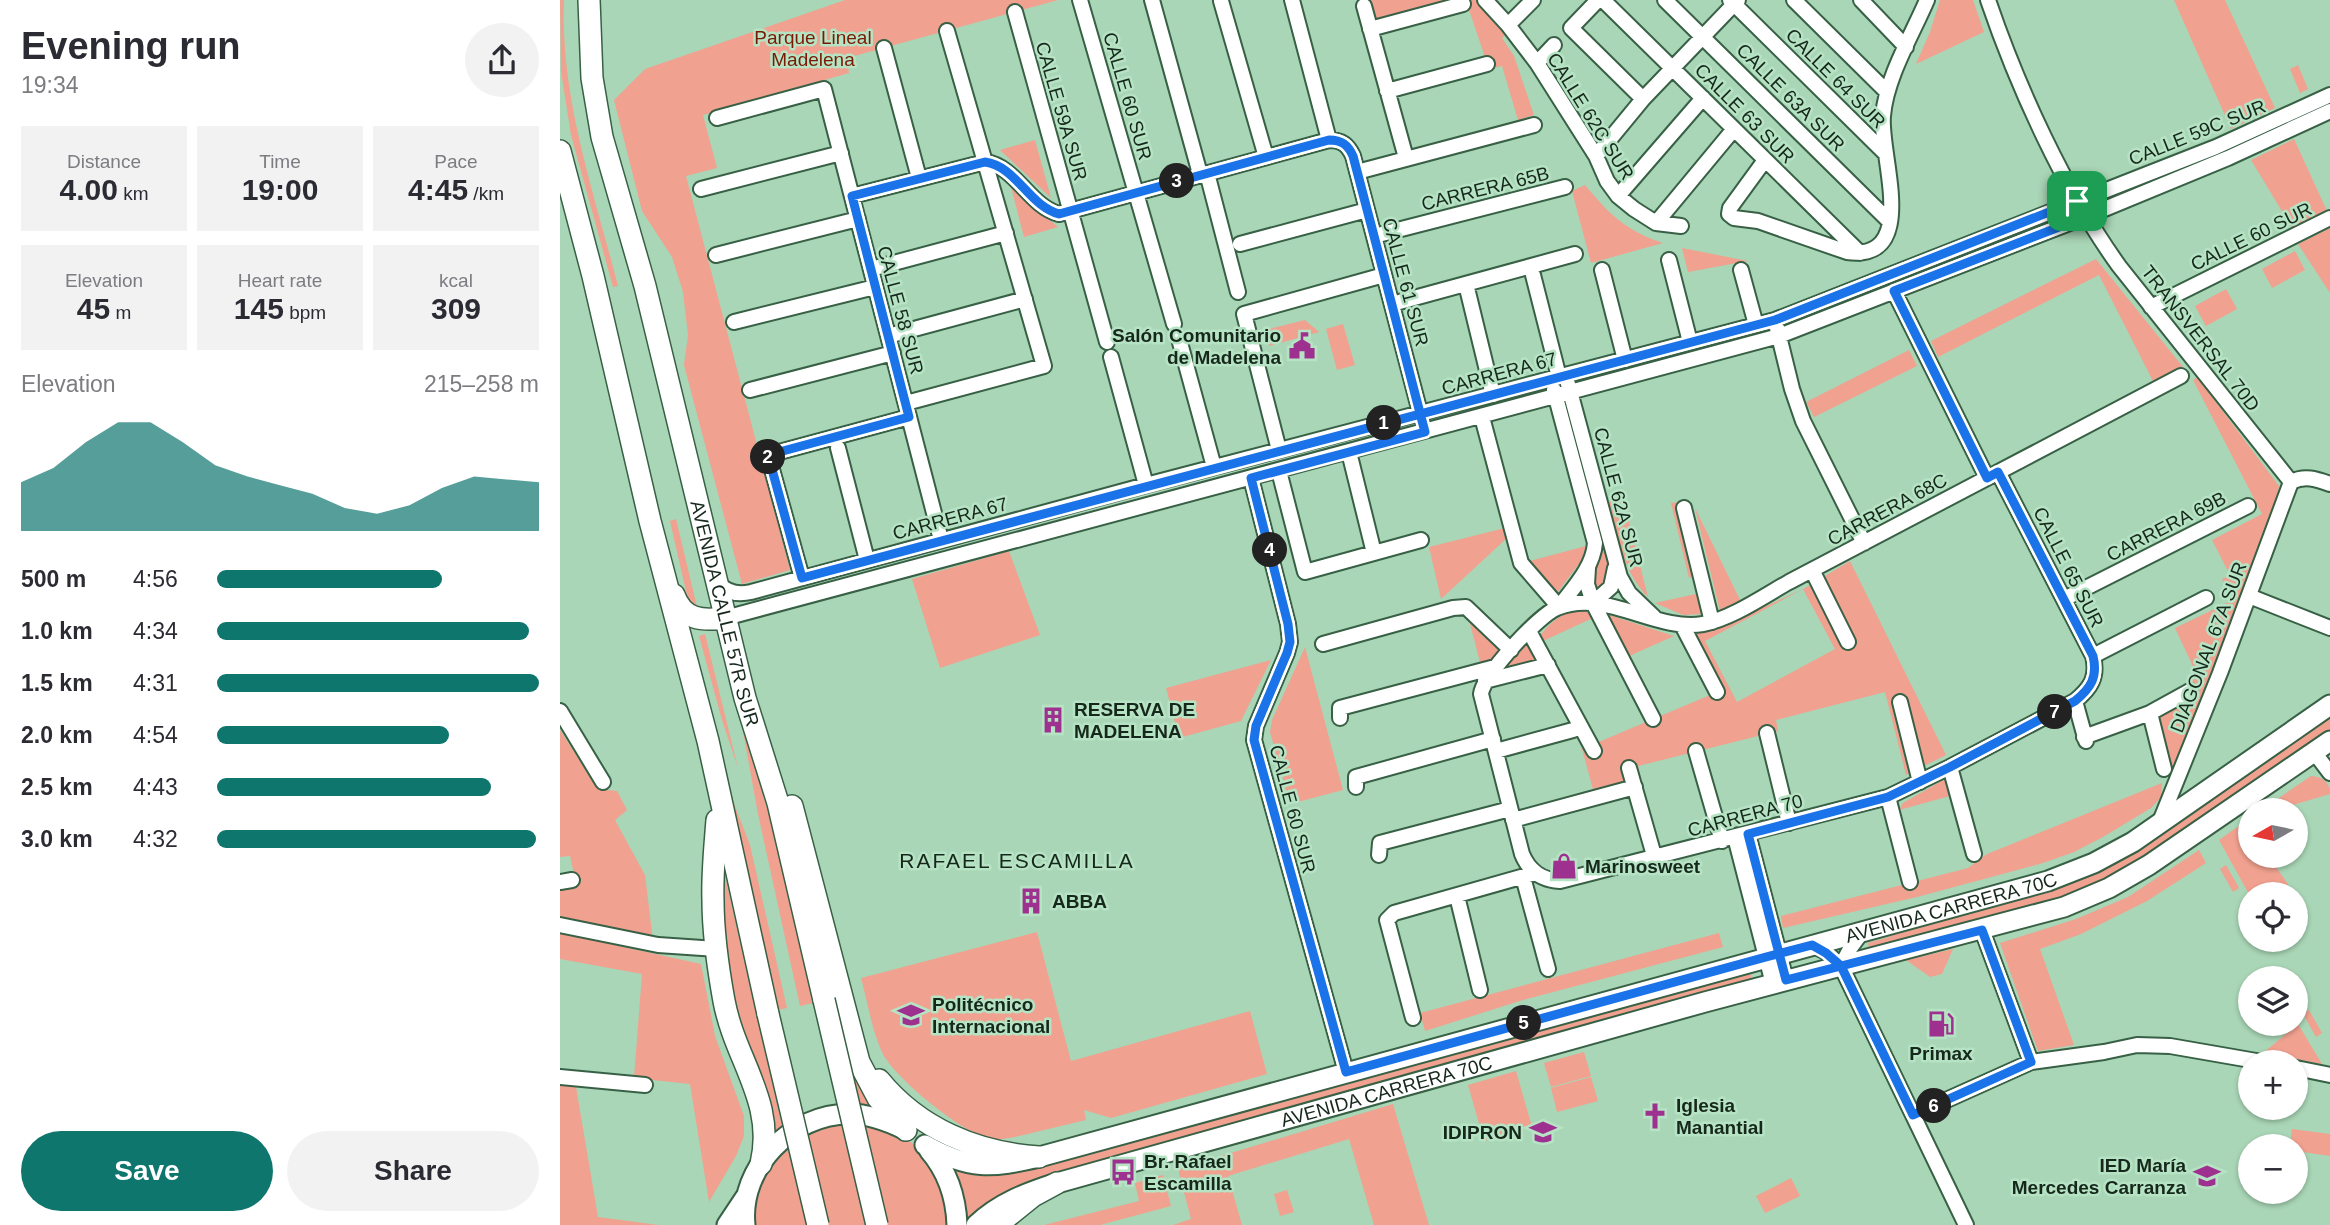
<!DOCTYPE html>
<html lang="en">
<head>
<meta charset="utf-8">
<style>
	:root { --surface:#fff; --page:#f2f2f3; --text:#2b2b33; --muted:#7c7c81; --accent:#0f766e }
	body { margin:0; font-family:Helvetica,sans-serif; background:var(--page); color:var(--text); height:100vh; display:flex; flex-direction:column; font-size:26px; white-space:nowrap }
	* { box-sizing:border-box; margin:0 }
	p { font-size:23px; color:var(--muted) }
	.icon { flex:none; width:38px; height:38px; fill:none; stroke:currentColor; stroke-width:2; stroke-linecap:round; stroke-linejoin:round }
	.map { position:relative; flex:1; overflow:hidden }
	.side { display:flex; flex-direction:column; background:var(--surface); width:560px }
	.side>* { flex:none }
	.needle { width:46px; rotate:261deg }
	.buttons { position:absolute; left:1678px; top:798px; display:grid; gap:14px }
	.buttons a { display:grid; place-items:center; width:70px; height:70px; border-radius:50%; background:var(--surface); box-shadow:0 2px 5px #0004; font-size:35px }
	.pin { position:absolute; display:grid; place-items:center; width:60px; height:60px; color:#fff; margin:-30px; border-radius:14px; box-shadow:0 4px 10px #0006 }
	.km { position:absolute; width:35px; height:35px; margin:-18px; border-radius:50%; background:#222; color:#fff; font-size:19px; line-height:35px; text-align:center }
	.round { display:grid; place-items:center; flex:none; width:74px; height:74px; border-radius:37px; background:var(--page) }
	.overview { display:flex; align-items:center; justify-content:space-between; height:119px; padding:0 21px }
	h1 { font-size:38px; font-weight:800; line-height:52px }
	.metrics { display:grid; grid-template-columns:repeat(3,1fr); gap:10px; height:119px; padding:7px 21px }
	.metrics div { display:grid; align-content:center; border-radius:0px; background:var(--page); text-align:center }
	.metrics b { font-size:30px; font-weight:800 }
	.metrics small { font-size:19px; font-weight:400 }
	.metrics p { font-size:19px }
	.chart { height:196px; padding:14px 21px }
	.chart p { display:flex; justify-content:space-between }
	.chart svg { width:100%; height:126px; margin-top:7px; fill:var(--accent); opacity:.7 }
	.primary-button { display:flex; gap:14px; margin-top:auto; padding:14px 21px }
	.primary-button a { flex:1; height:80px; border-radius:42px; background:var(--accent); color:#fff; font-size:28px; font-weight:800; line-height:80px; text-align:center }
	.primary-button a+a { background:var(--page); color:var(--text) }
	ul { padding:0 21px; list-style:none; font-size:23px }
	li { display:grid; grid-template-columns:112px 84px 1fr; align-items:center; height:52px }
	li i { height:18px; border-radius:9px; background:var(--accent) }
	main { display:flex; flex:1; min-height:0 }
	.map>svg:first-child { display:block }
</style>
</head>
<body>
<main>
<section class="side">
<div class="overview"><div><h1>Evening run</h1><p>19:34</p></div><a class="round"><svg class="icon" aria-label="share" viewBox="0 0 24 24"><path d="M12 15V3M7 8l5-5 5 5M5 13v7h14v-7"/></svg></a></div>
<div class="metrics">
<div><p>Distance</p><b>4.00<small> km</small></b></div>
<div><p>Time</p><b>19:00</b></div>
<div><p>Pace</p><b>4:45<small> /km</small></b></div>
</div>
<div class="metrics">
<div><p>Elevation</p><b>45<small> m</small></b></div>
<div><p>Heart rate</p><b>145<small> bpm</small></b></div>
<div><p>kcal</p><b>309</b></div>
</div>
<div class="chart"><p><span>Elevation</span>215–258 m</p>
<svg viewBox="0 0 160 44" preserveAspectRatio="none"><path d="M0 44V27L10 22L20 13L30 6L40 6L50 13L60 21L70 25L80 28L90 31L100 36L110 38L120 35L130 29L140 25L150 26L160 27V44z"/></svg>
</div>
<ul>
<li><b>500 m</b>4:56<i style="width:70%"></i></li>
<li><b>1.0 km</b>4:34<i style="width:97%"></i></li>
<li><b>1.5 km</b>4:31<i style="width:100%"></i></li>
<li><b>2.0 km</b>4:54<i style="width:72%"></i></li>
<li><b>2.5 km</b>4:43<i style="width:85%"></i></li>
<li><b>3.0 km</b>4:32<i style="width:99%"></i></li>
</ul>
<div class="primary-button"><a>Save</a><a>Share</a></div>
</section>
<div class="map">
<svg width="1770" height="1225" viewBox="0 0 1770 1225">
	<rect width="100%" height="100%" fill="#a9d6b6"/>
	<path fill="#f1a18f" fill-rule="evenodd" d="M0 0H4C0 98 34 192 58 286L53 287 11 135 1 71Z
		M285 0H498L287 58 289 73 143 115 157 168 126 176 230 570 182 584 124 365 128 335 123 292 112 257 82 211 54 100 85 69Z
		M798 0H917L949 32 942 38 954 56 974 115 958 120 942 66 929 69 906 1 806 28Z
		M1380 0H1413L1424 32 1356 64 1370 32Z
		M1614 0H1665L1715 108 1671 129Z
		M1738 65 1748 89 1740 93 1730 69Z
		M1734 139 1767 211 1732 228 1691 160Z
		M475 140 491 198 440 150Z
		M1025 185C1049 214 1066 231 1103 243L1031 263 1012 191Z
		M451 187 498 227 464 237Z
		M1770 228V293L1738 244Z
		M1122 248 1188 261 1128 272Z
		M1735 251 1745 270 1712 288 1702 269Z
		M1536 259 1623 367 1593 381 1539 275 1378 357 1371 341Z
		M1666 289 1677 309 1646 326 1635 306Z
		M745 320 759 332 709 346 705 330Z
		M783 324 795 365 777 370 766 329Z
		M1349 350 1357 366 1254 417 1246 402Z
		M1637 377 1719 486 1716 506 1612 776 1594 712 1637 692 1631 680 1638 677 1615 628 1673 600 1662 579 1670 575 1652 540 1702 514 1633 380Z
		M1009 409 1050 564V575L1041 589 1037 590 1033 588V569L1005 410Z
		M1063 498 1088 597C1063 572 1058 536 1049 502Z
		M1118 502 1135 576 1129 578 1111 503Z
		M1135 508 1180 600 1160 611Z
		M116 519 137 607 130 609 110 521Z
		M945 528 947 538 881 599 869 547Z
		M1026 546 1021 561 997 593 966 562Z
		M449 551 480 635 380 668 352 579Z
		M1290 561 1386 755 1346 775 1325 692 1216 720 1218 731 1078 766 1081 779 1034 793 1022 749 1162 690 1135 634 1159 628 1243 589ZM1243 589 1275 649 1177 702 1145 641Z
		M1140 593 1145 614 1123 615 1095 603Z
		M1017 611H1031L1035 617 983 641 980 636C991 622 999 614 1017 611Z
		M1046 614 1114 636 1067 657Z
		M908 616 943 652 932 663 921 666Z
		M145 634 178 768 162 720 139 636Z
		M968 641 980 662 941 671Z
		M745 647 783 790 730 804 710 732 712 720Z
		M711 660 681 721 619 738 606 688Z
		M1770 714V732L1588 858 1521 894 1310 952 1308 943 1329 937 1348 927 1494 886Z
		M182 726 238 910 257 1002 240 1006 198 814Z
		M0 730 38 789 57 791 67 810 55 820 85 875 93 941 0 920V885L16 883 10 856 0 857Z
		M1751 776C1763 777 1770 782 1770 794L1716 810H1701Z
		M1385 779 1390 796 1339 810 1343 803Z
		M166 783 190 845 227 1008 214 1011Z
		M1602 783 1601 797 1591 808 1543 837 1514 852 1483 863 1357 897 1223 928 1221 916 1408 868 1427 854Z
		M1690 818V856H1708L1728 884 1727 894H1690V896L1659 840Z
		M1639 850 1646 863 1587 901 1521 934 1480 949 1514 1045 1478 1051 1440 943 1516 919 1568 897Z
		M1666 865 1679 888 1673 892 1660 869Z
		M164 872 223 1130 210 1143 181 1041 159 907Z
		M477 932 511 1061 690 1011 707 1074 551 1118 524 1110 526 1120 455 1137C446 1139 437 1140 428 1138 401 1132 338 1080 324 1056 312 1033 308 1003 301 978Z
		M0 933 141 964 155 1036 184 1116V1136L176 1156 149 1202 130 1084 74 1078 82 974 0 959Z
		M1159 933 1163 947 963 1000 865 1031 860 1013Z
		M1393 949 1382 974 1370 977 1346 960Z
		M265 952 320 1110 297 1107Z
		M1189 969 1192 979 1122 1000 738 1105 462 1185 444 1194 406 1225 404 1196 394 1169 414 1172Z
		M1749 1010 1762 1033 1756 1037 1743 1014Z
		M1738 1024 1762 1064 1703 1053Z
		M1024 1052 1031 1076 991 1087 984 1063Z
		M956 1071 972 1127 924 1141 908 1085Z
		M1031 1077 1038 1101 997 1112 991 1088Z
		M0 1085 16 1087 38 1217 99 1225H0Z
		M833 1104 869 1225H814L789 1139 668 1176 682 1225H613L631 1219 618 1169Z
		M292 1121 324 1127 352 1143 374 1168 386 1199 388 1225H191L194 1193 208 1163 231 1140 260 1125Z
		M1732 1129 1770 1134V1156L1736 1151V1146H1730Z
		M603 1175 611 1206 540 1225H484L579 1201 575 1183Z
		M1231 1178 1240 1196 1205 1213 1196 1196Z
		M727 1190 734 1212 720 1216 714 1194Z"/>
	<g fill="none" stroke-linecap="round" stroke-linejoin="round">
		<g stroke="#376045" stroke-width="18">
			<path id="minor" d="M520 0 614 324
				M592 0 640 174
				M732 0 769 140
				M925 0 948 25 977 63 1036 156 1047 181 1058 196 1074 209 1096 223 1121 226
				M1038 0 1011 28 1083 99
				M1043 0 1300 253
				M1105 0 1329 221
				M1170 0 1325 153
				M1234 0 1327 92
				M1301 0 1346 47
				M1428 0C1458 88 1505 191 1559 266L1731 482
				M661 1 706 157
				M804 6 846 158
				M455 12 547 342
				M948 25 973 0
				M810 29 903 4
				M324 48 359 178
				M977 63 994 45
				M827 91 927 64
				M157 118 264 89 381 540
				M1036 156 1083 99 1178 0
				M1205 160 1170 208 1169 214 1174 218 1198 221 1287 252C1361 262 1319 154 1323 116 1326 78 1352 35 1367 0
				M797 172 974 125
				M647 173 678 292
				M141 189 281 153
				M292 196 425 162C456 166 469 206 499 214L769 140C782 140 788 145 793 156L862 420
				M1058 196 1143 98
				M1096 223 1174 129
				M814 236 1005 187
				M680 244 807 210
				M156 255 298 219
				M1109 260 1130 342
				M311 269 446 233
				M1042 270 1065 360
				M1181 270 1196 325
				M973 275 999 377
				M906 284 933 395
				M1334 291 1427 478
				M832 304 1015 254
				M1591 307 1770 218
				M174 322 315 287
				M1217 328 1232 389 1243 421 1304 543
				M328 336 465 299
				M619 339 654 467
				M551 357 586 485
				M1008 384 1060 577 1069 593 1094 617
				M190 390 333 353
				M994 390 1035 543C1033 568 1013 588 999 607
				M346 403 484 366 387 31
				M922 417 961 563 999 607
				M278 448 307 560
				M719 450 684 314 824 275
				M789 452 814 553
				M719 471 745 572 861 540
				M1438 472 1533 656C1538 677 1531 688 1515 701L1390 767 1328 797 1000 881C981 880 969 871 962 854L921 694C923 675 979 615 997 608 1045 588 1095 632 1143 624 1171 619 1204 596 1229 582 1295 548 1361 513 1427 478 1492 444 1556 410 1621 376
				M691 478 728 624 730 642 727 653 696 726 694 740 786 1072
				M1731 482C1745 475 1756 479 1770 484
				M1124 508 1152 622
				M1028 568 1027 584 1033 603 1093 719
				M1252 570 1288 642
				M242 578 208 455 349 417
				M158 583C167 593 178 595 191 592L586 485 1215 320 1656 147 1770 95
				M1689 596 1770 628
				M1504 599 1688 506
				M1033 603 1051 587 1055 568
				M165 618 1219 336 1525 217 1668 158 1770 111
				M1122 625 1157 692
				M969 631 1034 751
				M763 644 893 608 906 607 951 650
				M1533 656 1646 598
				M925 681 988 665
				M1515 701 1526 741
				M1340 702 1360 782
				M0 711 43 782
				M1590 713 1604 769
				M780 718V708L935 667
				M1207 733 1229 823
				M1524 737 1590 713 1630 691
				M936 751 1013 730
				M1136 751 1162 841
				M1754 752 1770 773
				M1390 767 1414 854
				M1069 768 1095 859
				M796 787V777L933 739
				M1328 797 1350 882
				M953 820 1075 787
				M1599 824 1660 673 1731 482
				M1188 834 1226 980
				M1175 837 1213 984
				M819 855 820 843 950 809
				M963 877 988 969
				M0 882 12 880
				M897 896 920 990
				M0 925 98 945 157 949
				M1422 930 1471 1062
				M1252 945 1266 952 1281 966 1406 1225
				M1281 966 1291 947 1302 932
				M853 1018 827 920 834 913 975 873
				M1736 1068 1770 1075
				M0 1077 85 1085
				M1353 1115 1471 1062 1544 1052 1577 1045 1610 1046 1702 1062"/>
		</g>
		<g stroke="#376045" stroke-width="23">
			<g id="major">
				<path id="s1" d="M365 1145C409 1170 432 1168 479 1157L1488 881 1534 863 1573 842 1770 705"/>
				<path d="M369 1150C388 1172 396 1196 397 1225"/>
				<path d="M167 1225 185 1198"/>
				<path d="M185 1225C179 1167 232 1114 289 1114 310 1114 328 1121 346 1130"/>
				<path id="s2" d="M416 1225C439 1203 466 1193 497 1183L1145 1002 1504 907 1549 888 1589 865 1770 741"/>
			</g>
		</g>
		<g stroke="#376045" stroke-width="24">
			<g id="highway">
				<path id="s3" d="M29 0 32 78 42 137 85 286 185 698 218 803 264 1000"/>
				<path d="M0 151 33 276 90 521 148 741 208 1014"/>
				<path d="M114 595C123 620 142 621 165 618"/>
				<path d="M232 806 299 1062 318 1098 346 1130"/>
				<path d="M157 820C155 847 152 874 153 900 153 933 158 968 164 1001 175 1060 216 1102 201 1164"/>
				<path d="M319 1080C359 1129 417 1153 479 1157"/>
				<path d="M437 1225 473 1196 497 1183"/>
			</g>
		</g>
		<use href="#minor" stroke="#fff" stroke-width="14"/>
		<use href="#major" stroke="#fff" stroke-width="19"/>
		<use href="#highway" stroke="#fff" stroke-width="21"/>
		<g stroke="#376045" stroke-width="24" stroke-linecap="butt">
			<path id="highway-bridge" d="M264 1000 317 1225
				M208 1014 258 1225"/>
		</g>
		<use href="#highway-bridge" stroke="#fff" stroke-width="21"/>
	</g>
	<g fill="none" stroke-linecap="round" stroke-linejoin="round">
		<g stroke="#fff" stroke-width="14">
			<path id="route" d="M1517 201 1215 320 242 578 208 455 349 417 292 196 425 162C456 166 469 206 499 214L769 140C782 140 788 145 793 156L814 236 860 413 865 432 691 478 728 624 730 642 727 653 696 726 694 740 786 1072 1206 957 1252 945 1266 953 1281 966 1422 930 1471 1062 1353 1115 1281 966 1226 980 1216 942 1188 834 1328 797 1390 767 1515 701C1531 688 1538 677 1533 656L1438 472 1427 478 1334 291 1525 217 1517 201"/>
		</g>
		<use href="#route" stroke="#1a73e8" stroke-width="9"/>
	</g>
	<defs>
		<g id="civic-bare" transform="scale(2.1)"><path d="M-.6-6.5H3V-4.5H.6V-3L4-1V1h2V6H-6V1h2V-1L-.6-3ZM-1.2 2.5V6h2.4V2.5Z" fill="#9e308f" stroke="#b6e3c3" stroke-width="2.5" paint-order="stroke"/></g>
		<g id="building-bare" transform="scale(2.1)"><path d="M-4-6H4V6H1V3H-1V6H-4ZM-2.5-4.3h1.7v1.8h-1.7ZM.8-4.3h1.7v1.8H.8ZM-2.5-1h1.7V.8h-1.7ZM.8-1h1.7V.8H.8Z" fill="#9e308f" stroke="#b6e3c3" stroke-width="2.5" paint-order="stroke"/></g>
		<g id="shop-bare" transform="scale(2.1)"><path d="M-5-2.5h2.3a2.7 3.5 0 0 1 5.4 0H5L5.5 6h-11ZM-1.5-2.5h3a1.5 2.3 0 0 0-3 0Z" fill="#9e308f" stroke="#b6e3c3" stroke-width="2.5" paint-order="stroke"/></g>
		<g id="university-bare" transform="scale(2.1)"><path d="M0-5L7-2L0 1L-7-2ZM-4 1L0 2.5L4 1V4Q0 6-4 4Z" fill="#9e308f" stroke="#b6e3c3" stroke-width="2.5" paint-order="stroke"/></g>
		<g id="fuel-bare" transform="scale(2.1)"><path d="M-5.5-6h7V0h2V4h1.3V-2.5L3-4.5l.8-.8L6-3V5H2.5V1h-1V6h-7ZM-4.2-4.7v3.2H.2V-4.7Z" fill="#9e308f" stroke="#b6e3c3" stroke-width="2.5" paint-order="stroke"/></g>
		<g id="church-bare" transform="scale(2.1)"><path d="M-1.2-6h2.4v3.5h3.3v2.4h-3.3V6h-2.4V-.1h-3.3v-2.4h3.3Z" fill="#9e308f" stroke="#b6e3c3" stroke-width="2.5" paint-order="stroke"/></g>
		<g id="school-bare" transform="scale(2.1)"><path d="M0-5L7-2L0 1L-7-2ZM-4 1L0 2.5L4 1V4Q0 6-4 4Z" fill="#9e308f" stroke="#b6e3c3" stroke-width="2.5" paint-order="stroke"/></g>
		<g id="bus-bare" transform="scale(2.1)"><path d="M-5-6H5V4H4V6H2V4H-2V6H-4V4H-5ZM-3.5-4V0h7V-4ZM-3.5 1.2v1.5H-2V1.2ZM2 1.2v1.5H3.5V1.2Z" fill="#9e308f" stroke="#b6e3c3" stroke-width="2.5" paint-order="stroke"/></g>
	</defs>
	<g fill-rule="evenodd">
		<use href="#civic-bare" x="742" y="346"/>
		<use href="#building-bare" x="493" y="720"/>
		<use href="#shop-bare" x="1004" y="866"/>
		<use href="#building-bare" x="471" y="901"/>
		<use href="#university-bare" x="351" y="1015"/>
		<use href="#fuel-bare" x="1381" y="1024"/>
		<use href="#church-bare" x="1095" y="1116"/>
		<use href="#school-bare" x="983" y="1132"/>
		<use href="#bus-bare" x="563" y="1172"/>
		<use href="#school-bare" x="1647" y="1176"/>
	</g>
	<g text-anchor="middle" stroke-width="5" stroke-linejoin="round" paint-order="stroke">
		<g font-size="19" fill="#791a04" stroke="#b6e3c3">
			<text x="253" y="44">Parque Lineal<tspan x="253" dy="22">Madelena</tspan></text>
		</g>
		<g font-size="19" fill="#16281c" stroke="#b6e3c3">
			<text transform="translate(1276 78) rotate(45)" y="7">CALLE 64 SUR</text>
			<text transform="translate(568 96) rotate(74)" y="7">CALLE 60 SUR</text>
			<text transform="translate(1231 97) rotate(45)" y="7">CALLE 63A SUR</text>
			<text transform="translate(502 111) rotate(74)" y="7">CALLE 59A SUR</text>
			<text transform="translate(1185 113) rotate(45)" y="7">CALLE 63 SUR</text>
			<text transform="translate(1031 116) rotate(58)" y="7">CALLE 62C SUR</text>
			<text transform="translate(1637 132) rotate(-22)" y="7">CALLE 59C SUR</text>
			<text transform="translate(925 188) rotate(-14)" y="7">CARRERA 65B</text>
			<text transform="translate(1691 236) rotate(-26)" y="7">CALLE 60 SUR</text>
			<text transform="translate(846 282) rotate(75)" y="7">CALLE 61 SUR</text>
			<text transform="translate(341 310) rotate(75)" y="7">CALLE 58 SUR</text>
			<text transform="translate(1641 338) rotate(52)" y="7">TRANSVERSAL 70D</text>
			<text transform="translate(939 373) rotate(-15)" y="7">CARRERA 67</text>
			<text transform="translate(1059 497) rotate(75)" y="7">CALLE 62A SUR</text>
			<text transform="translate(1327 509) rotate(-28)" y="7">CARRERA 68C</text>
			<text transform="translate(390 518) rotate(-15)" y="7">CARRERA 67</text>
			<text transform="translate(1606 526) rotate(-27)" y="7">CARRERA 69B</text>
			<text transform="translate(1509 567) rotate(63)" y="7">CALLE 65 SUR</text>
			<text dy="7" stroke="none"><textPath href="#s3" startOffset="630">AVENIDA CALLE 57R SUR</textPath></text>
			<text transform="translate(1648 647) rotate(-69)" y="7">DIAGONAL 67A SUR</text>
			<text transform="translate(733 809) rotate(75)" y="7">CALLE 60 SUR</text>
			<text transform="translate(1185 815) rotate(-15)" y="7">CARRERA 70</text>
			<text dy="7" stroke="none"><textPath href="#s1" startOffset="1064">AVENIDA CARRERA 70C</textPath></text>
			<text dy="7" stroke="none"><textPath href="#s2" startOffset="434">AVENIDA CARRERA 70C</textPath></text>
		</g>
		<g font-size="19" font-weight="bold" fill="#16281c" stroke="#b6e3c3" text-anchor="start">
			<text x="721" y="342" text-anchor="end">Salón Comunitario<tspan x="721" dy="22">de Madelena</tspan></text>
			<text x="514" y="716">RESERVA DE<tspan x="514" dy="22">MADELENA</tspan></text>
			<text x="1025" y="873">Marinosweet</text>
			<text x="492" y="908">ABBA</text>
			<text x="372" y="1011">Politécnico<tspan x="372" dy="22">Internacional</tspan></text>
			<text x="1381" y="1060" text-anchor="middle">Primax</text>
			<text x="1116" y="1112">Iglesia<tspan x="1116" dy="22">Manantial</tspan></text>
			<text x="962" y="1139" text-anchor="end">IDIPRON</text>
			<text x="584" y="1168">Br. Rafael<tspan x="584" dy="22">Escamilla</tspan></text>
			<text x="1626" y="1172" text-anchor="end">IED María<tspan x="1626" dy="22">Mercedes Carranza</tspan></text>
		</g>
		<g font-size="21" letter-spacing="2" fill="#16281c" stroke="#b6e3c3">
			<text x="457" y="868">RAFAEL ESCAMILLA</text>
		</g>
	</g>
</svg>
<div class="buttons">
<a><svg class="needle" viewBox="-14 -14 28 28"><path d="M0-13l5 13h-10z" fill="#e53935"/><path d="M0 13l5-13h-10z" fill="#7c7c81"/></svg></a>
<a><svg class="icon" aria-label="locate" viewBox="0 0 24 24"><circle cx="12" cy="12" r="6"/><path d="M12 2v4M12 18v4M2 12h4M18 12h4"/></svg></a>
<a><svg class="icon" aria-label="layers" viewBox="0 0 24 24"><path d="M12 4l9 5-9 5-9-5zM3 14l9 5 9-5"/></svg></a>
<a>+</a>
<a>−</a>
</div>
<div class="pin" style="left:1517px;top:201px;background:#1e9e55"><svg class="icon" aria-label="arrive" viewBox="0 0 24 24"><path d="M6 21V4h12l-3 4 3 4H6"/></svg></div>
<b class="km" style="left:824px;top:423px">1</b>
<b class="km" style="left:208px;top:457px">2</b>
<b class="km" style="left:617px;top:181px">3</b>
<b class="km" style="left:710px;top:550px">4</b>
<b class="km" style="left:964px;top:1023px">5</b>
<b class="km" style="left:1374px;top:1106px">6</b>
<b class="km" style="left:1495px;top:712px">7</b>
</div>
</main>
</body>
</html>
